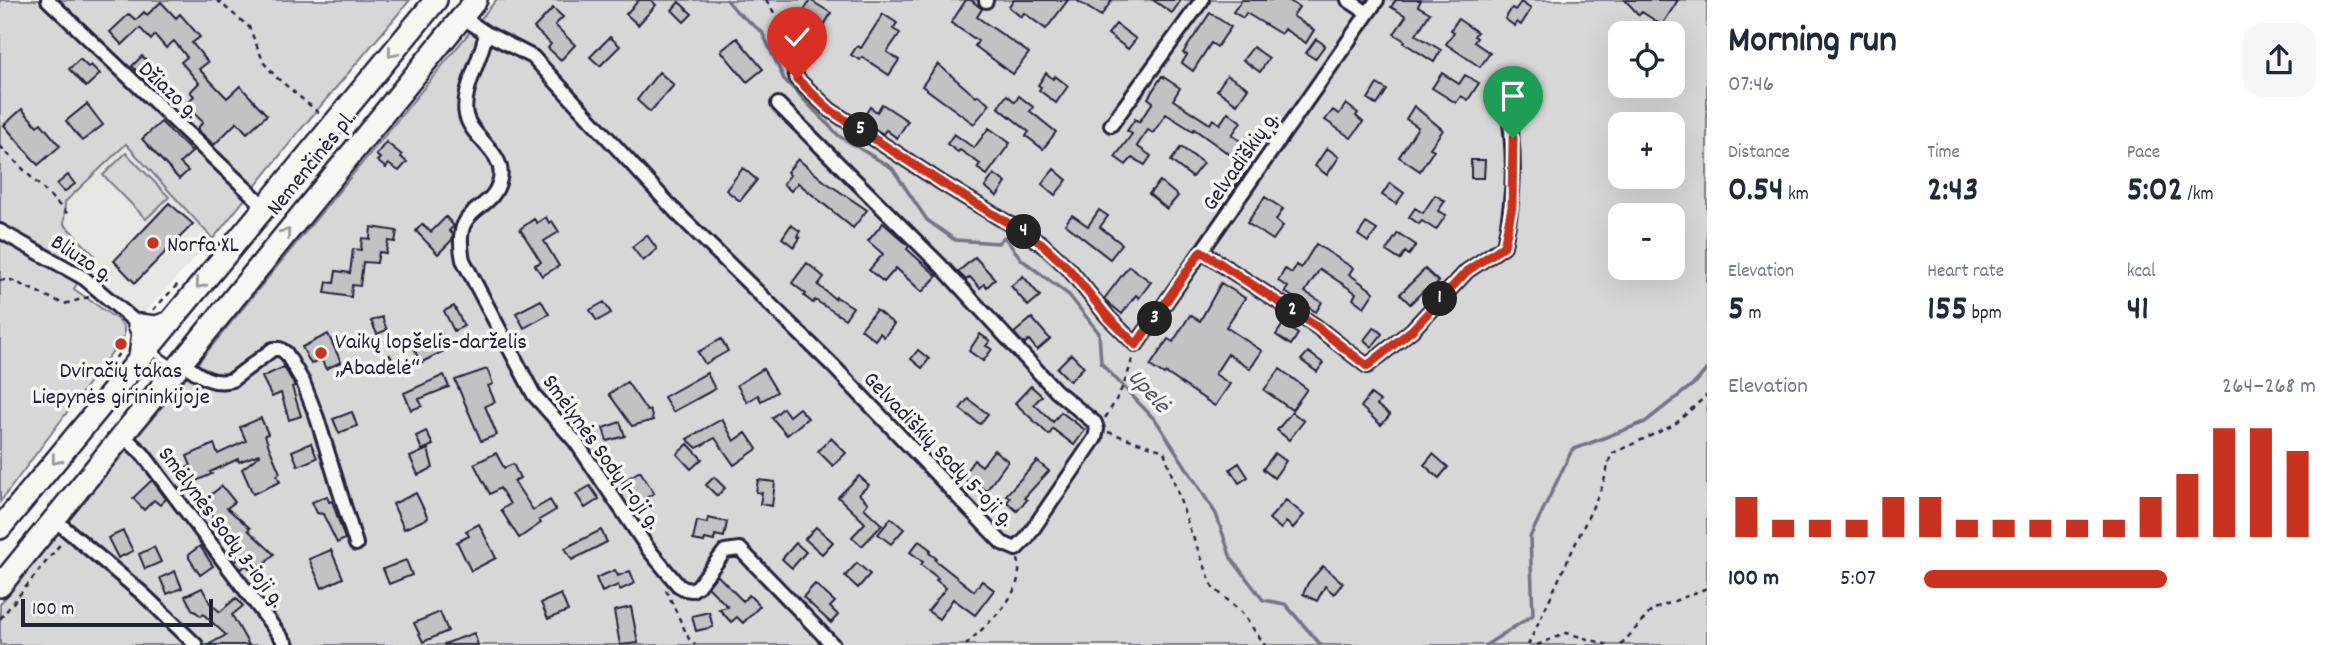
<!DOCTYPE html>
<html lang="en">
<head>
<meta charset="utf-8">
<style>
	:root { --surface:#fff; --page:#f6f6f7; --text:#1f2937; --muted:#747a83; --accent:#c8321e }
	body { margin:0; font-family:Dekko,sans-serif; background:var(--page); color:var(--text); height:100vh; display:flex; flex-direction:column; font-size:26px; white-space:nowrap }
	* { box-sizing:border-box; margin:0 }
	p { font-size:23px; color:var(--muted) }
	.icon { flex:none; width:38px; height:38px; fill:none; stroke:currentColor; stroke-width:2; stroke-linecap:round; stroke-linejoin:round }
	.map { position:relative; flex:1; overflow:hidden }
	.side { display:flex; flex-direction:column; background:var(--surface); width:630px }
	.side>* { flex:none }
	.controls { position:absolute; left:1608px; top:21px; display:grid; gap:14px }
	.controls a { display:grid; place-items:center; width:77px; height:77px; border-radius:14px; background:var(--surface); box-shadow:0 7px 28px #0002; font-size:35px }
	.scale { position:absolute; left:21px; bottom:18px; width:192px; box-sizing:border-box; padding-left:7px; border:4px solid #22223b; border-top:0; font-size:19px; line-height:24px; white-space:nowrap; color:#22223b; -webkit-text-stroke:5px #f6f6f2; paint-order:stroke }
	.pin { position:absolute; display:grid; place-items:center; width:60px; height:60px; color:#fff; margin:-72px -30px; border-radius:50% 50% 50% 0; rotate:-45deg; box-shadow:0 0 7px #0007 }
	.pin .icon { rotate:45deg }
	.km { position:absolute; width:35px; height:35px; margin:-18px; border-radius:50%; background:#222; color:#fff; font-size:19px; line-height:35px; text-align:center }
	.round { display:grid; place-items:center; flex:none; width:74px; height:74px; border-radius:21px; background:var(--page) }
	.head { display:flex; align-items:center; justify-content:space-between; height:119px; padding:0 21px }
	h1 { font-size:38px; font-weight:700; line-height:52px }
	.figures { display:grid; grid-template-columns:repeat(3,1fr); gap:10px; height:119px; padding:7px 21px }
	.figures div { display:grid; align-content:center }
	.figures b { font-size:35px; font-weight:700 }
	.figures small { font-size:19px; font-weight:400 }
	.figures p { font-size:19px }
	.chart { height:196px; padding:14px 21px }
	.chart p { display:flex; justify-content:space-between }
	.chart svg { width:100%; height:126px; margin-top:7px; stroke:var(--accent); stroke-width:6 }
	ul { padding:0 21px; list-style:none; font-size:23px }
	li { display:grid; grid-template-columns:112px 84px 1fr; align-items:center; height:52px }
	li i { height:18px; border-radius:9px; background:var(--accent) }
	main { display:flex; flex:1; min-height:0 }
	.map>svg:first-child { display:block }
</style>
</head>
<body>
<main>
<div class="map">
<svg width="1707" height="645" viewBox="0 0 1707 645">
	<rect width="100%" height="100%" fill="#f6f6f2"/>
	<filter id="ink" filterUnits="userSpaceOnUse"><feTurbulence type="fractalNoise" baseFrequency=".0143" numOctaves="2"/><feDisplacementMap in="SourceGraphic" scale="14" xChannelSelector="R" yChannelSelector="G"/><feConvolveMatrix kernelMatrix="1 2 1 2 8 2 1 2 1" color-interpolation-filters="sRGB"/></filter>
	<g filter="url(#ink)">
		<path fill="#e6e6e4" d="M126 143 213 239 141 316 83 270 94 254 64 224V202Z"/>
		<path fill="#d7d7d7" stroke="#7c7c89" stroke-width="2" fill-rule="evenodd" d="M0 0H410L302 128 213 239 126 144 65 202 64 224 94 255 74 289 118 320 124 327V336L0 502Z
			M496 0H1707V645H0V604ZM1620 33H1673V86H1620ZM1620 124H1673V177H1620ZM1620 215H1673V268H1620Z
			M126 153 169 197 146 219 103 175Z"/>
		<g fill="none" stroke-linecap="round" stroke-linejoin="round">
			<path stroke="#757583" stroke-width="3.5" d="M727 0 737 12 762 32 784 79 839 136 892 168 927 220 955 240 998 243 1004 237 1022 260 1069 295 1099 333 1101 363 1157 422 1216 514 1231 558 1263 600 1285 604 1321 645
				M1486 645 1533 615 1530 537 1572 450 1645 422 1696 382 1707 369"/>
		</g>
		<path fill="#c2c2c4" stroke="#22223b" stroke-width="2" d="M639 0H651L656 5 638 25 626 14Z
			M810 0 831 13 823 27 817 23 806 41 798 37 809 18 802 14Z
			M966 0H971L982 9 977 17 1029 53 1013 74 975 46 978 41 951 23Z
			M1014 0H1068L1046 29 1024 13 1021 17 1009 7Z
			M1076 0H1112L1101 16Z
			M1153 0H1181L1172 13Z
			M1242 0H1288L1299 7 1293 16 1314 30 1306 43 1284 29 1281 34 1246 13 1243 18 1233 12Z
			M1396 0H1421L1418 6 1430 13 1416 35 1441 50 1434 62 1404 43 1405 41 1394 34 1406 16 1391 7Z
			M1625 0H1678L1662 25 1642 12 1639 15Z
			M161 2 176 18 180 14 200 37 192 43 208 62 199 69 227 98 240 86 267 115 247 133 237 122 214 145 197 129 203 122 185 105 194 96 190 92 199 83 181 62 187 57 174 41 166 48 155 35 151 40 140 28 122 45 110 32 129 14 136 20 144 12 147 15Z
			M679 2 692 14 684 22 672 10Z
			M1521 2 1531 9 1521 25 1517 22 1515 26 1505 19 1512 8 1515 10Z
			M553 8 563 17 555 25 575 45 561 60 548 48 551 44 534 28Z
			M1210 13 1231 27 1217 47 1211 43 1193 71 1182 63 1187 55 1183 53Z
			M883 14 897 23 893 29 900 33 887 52 899 60 889 75 862 57 860 60 851 55 857 46 861 48Z
			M1458 19 1477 32 1474 36 1477 38 1474 42 1490 53 1480 67 1446 44 1454 32 1451 30Z
			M1116 24 1136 39 1128 49 1108 34Z
			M610 37 620 46 600 66 590 57Z
			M737 38 763 69 747 82 721 51Z
			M1316 39 1325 45 1315 59 1306 53Z
			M1253 47 1269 58 1260 72 1243 60Z
			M142 56 156 70 146 80 132 66Z
			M80 59 88 67 91 65 100 74 86 87 69 69Z
			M938 64 976 97 978 95 990 104 974 124 922 86Z
			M659 72 674 85 650 112 637 100Z
			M1046 73 1053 79 1055 76 1068 86 1056 103 1039 90 1041 87 1038 85Z
			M1442 73 1459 84 1465 75 1479 83 1468 100 1461 96 1456 103 1432 88Z
			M1227 75 1248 88 1237 104 1217 90Z
			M1162 76 1180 88 1173 100 1210 124 1213 119 1220 124 1228 112 1241 122 1232 135 1246 145 1236 159 1194 129 1193 131 1166 114 1153 133 1148 130 1137 146 1151 156 1145 165 1132 158 1126 165 1115 157 1132 134 1127 131 1135 119 1139 122 1153 102 1148 98Z
			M1377 84 1387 90 1377 105 1368 99Z
			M1007 95 1015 102 1019 96 1033 107 1030 111 1056 132 1043 149 1026 136 1029 132 998 107Z
			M87 104 103 125 82 141 66 121Z
			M882 104 908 121 897 138 886 130 883 134 862 120 870 107 877 112Z
			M1346 104 1358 113 1356 116 1363 122 1351 138 1325 120 1333 110 1339 114Z
			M1414 106 1443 130 1430 148 1434 150 1420 171 1399 157 1418 127 1406 119Z
			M22 109 37 126 41 123 60 146 38 165 4 125Z
			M161 122 192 152 180 163 188 171 179 179 142 139Z
			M989 128 1010 143 987 175 977 168 980 164 960 150 958 152 947 144 954 134 974 148Z
			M386 142 402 155 401 157 407 162 399 171 388 164 386 168 377 161 380 158 376 155Z
			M1181 147 1203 163 1192 177 1171 161Z
			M1327 148 1339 157 1327 175 1315 166Z
			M798 159 824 181 867 210 853 228 798 183 791 191 783 184 790 175 787 172Z
			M1471 160H1485L1484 178H1471Z
			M1236 165 1245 172 1235 186 1226 179Z
			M743 168 757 180 740 201 726 190Z
			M1054 169 1067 180 1055 195 1042 184Z
			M994 174 1006 183 997 196 985 187Z
			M68 175 75 184 64 192 57 184Z
			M1160 181 1178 196 1167 209 1149 194Z
			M1390 183 1404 193 1396 204 1382 195Z
			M1435 195 1445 201 1438 211 1446 215 1436 230 1422 221 1419 224 1409 217 1415 208 1423 213Z
			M1265 197 1283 209 1276 220 1283 226 1273 240 1247 223Z
			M169 203 193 224 135 283 114 261Z
			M1099 210 1108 216 1100 227 1122 244 1110 259 1065 224 1072 215 1088 226Z
			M446 217 454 226 449 231 453 234 452 240 438 254 416 231 422 224 431 232Z
			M546 217 549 223 552 221 559 232 544 241 559 266 542 276 535 265 541 262 520 229 534 219 537 223Z
			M883 223 901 239 909 246 907 249 937 276 922 292 896 268 884 282 869 270 883 254 868 241Z
			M1366 223 1377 230 1368 242 1358 235Z
			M791 225 800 231 797 236 800 238 794 247 782 238Z
			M371 227 397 231 395 242 388 241 386 253 379 252 377 263 363 262 360 286 352 285 351 297 325 293 327 282 334 283 336 271 350 273 353 249 361 250 362 238 370 239Z
			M1398 233 1416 245 1409 255 1405 252 1400 260 1386 251Z
			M647 235 657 249 643 261 632 247Z
			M1316 244 1353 268 1349 274 1374 292 1364 307 1353 299 1356 293 1320 269 1305 292 1322 302 1316 312 1285 292 1288 287 1278 281 1285 269 1292 273 1296 265 1301 268Z
			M975 257 995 279 987 287 984 284 980 288 970 277 966 280 958 272Z
			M807 263 824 277 818 285 835 299 836 297 853 307 845 319 815 300 813 303 804 296 806 294 792 283Z
			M1129 266 1151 282 1139 298 1136 295 1122 314 1104 299Z
			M1425 269 1439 282 1428 293 1424 290 1410 304 1400 294Z
			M1023 276 1040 296 1028 306 1011 286Z
			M1221 283 1245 298 1226 327 1262 351 1250 369 1228 354 1215 374 1230 384 1215 406 1166 373 1164 375 1150 366 1168 339 1173 342 1190 315 1200 321Z
			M541 300 549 314 524 328 516 313Z
			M604 302 611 313 597 321 590 310Z
			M454 306 464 326 454 331 444 311Z
			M876 310 894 324 884 337 880 333 875 340 861 329Z
			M382 317 387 330 377 334 371 321Z
			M1032 318 1050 339 1037 350 1029 340 1024 344 1014 333Z
			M1283 324 1298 334 1291 345 1276 335Z
			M1374 327 1382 334 1372 347 1364 340Z
			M441 333 448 349 420 363 413 345Z
			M328 334 341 362 326 369 321 359 311 364 302 347Z
			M980 334 990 341 986 346 992 349 983 361 969 351Z
			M721 339 728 351 705 364 698 352Z
			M918 350 929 359 922 368 911 359Z
			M1308 352 1323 363 1317 372 1301 360Z
			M1071 354 1084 367 1070 381 1057 368Z
			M390 355 395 365 383 371 378 360Z
			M284 367 295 386 292 387 301 416 289 420 281 393 272 397 262 377Z
			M487 369 493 384 488 386 495 402 485 406 497 435 481 441 455 380Z
			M763 369 777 392 761 401 758 395 747 402 737 385Z
			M1280 369 1307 389 1292 410 1264 390Z
			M707 373 715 389 673 412 664 397Z
			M444 375 449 387 419 399 422 406 411 410 404 393Z
			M627 382 647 411 650 410 653 420 632 426 609 394Z
			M1031 386 1042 396 1034 404 1053 422 1061 412 1085 430 1074 445 1053 429 1049 435 1015 403Z
			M1371 394 1380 401 1377 405 1390 415 1381 425 1361 407Z
			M968 399 988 414 980 424 960 409Z
			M783 408 789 416 799 408 808 418 787 435 772 418Z
			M352 412 357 426 339 433 333 419Z
			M1292 412 1304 421 1289 440 1277 430Z
			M261 418 268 434 265 435 269 447 280 473 277 475 280 482 253 494 242 469 260 455 259 454 239 462 238 459 210 472 212 474 185 486 179 471 191 466 187 456 214 444 218 454 246 441 240 427Z
			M722 419 734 441 746 433 757 449 734 465 715 438 697 448 687 439Z
			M620 422 625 436 607 441 603 428Z
			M426 431 433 445 422 450 416 436Z
			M831 438 846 453 833 466 818 451Z
			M311 443 317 458 298 466 292 451Z
			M688 444 702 459 691 469 677 454Z
			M428 449 433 468 418 475 410 457Z
			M994 450 1008 461 986 491 976 483 974 487 962 477 974 460 982 466Z
			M496 453 504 468 513 464 520 478 514 481 533 510 550 500 556 510 539 520 541 523 519 538 501 510 510 504 500 488 490 494 474 464Z
			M1275 453 1286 461 1274 478 1263 469Z
			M1433 454 1448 467 1439 478 1424 465Z
			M1037 461 1049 471 1024 498 1027 500 1017 511 1007 502 1010 498 1006 495Z
			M1239 463 1248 477 1239 483 1230 469Z
			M640 471 654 493 646 498 652 507 640 515 622 482Z
			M859 476 869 485 859 494 868 503 864 508 882 525 862 546 852 537 865 523 838 497Z
			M714 477 725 488 717 496 706 485Z
			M152 480 166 499 160 505 154 500 144 510 133 498Z
			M758 480 775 482 772 506 760 504 762 493 756 492Z
			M222 486 235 502 227 508 250 528 248 530 274 554 261 568 258 565 252 571 246 565 242 569 239 567 235 562 239 558 232 551 241 541 214 519 204 506 207 504 204 500Z
			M590 486 599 499 585 508 576 494Z
			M416 493 428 518 404 529 393 504Z
			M327 496 329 502 332 501 345 539 337 543 323 514 317 513 312 502Z
			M1286 500 1304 515 1293 528 1286 522 1281 529 1269 519Z
			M708 518 727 522 724 537 715 535 714 541 705 539 704 542 693 540 697 521 707 523Z
			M891 518 904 529 891 544 878 534Z
			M479 524 496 558 471 571 457 542 469 536 466 531Z
			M816 527 833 542 822 554 805 539Z
			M601 530 607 542 572 560 565 548Z
			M123 531 133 551 118 558 108 538Z
			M919 541 931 550 929 553 936 558 935 560 974 591 982 581 994 590 975 615 953 599 939 619 928 611 946 588 936 580 938 578 921 565 923 562 910 552Z
			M796 543 806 552 792 568 782 559Z
			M200 546 213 566 200 575 189 558V554Z
			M154 547 161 562 145 569 139 554Z
			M331 550 343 578 322 588 309 559Z
			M406 560 412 575 389 584 383 569Z
			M857 563 870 574 858 588 845 576Z
			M1323 566 1343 583 1334 594 1325 586 1317 601 1303 594 1308 583Z
			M615 570 618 576 630 571 635 583 620 590 618 585 602 592 596 578Z
			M175 571 182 588 167 594 160 578Z
			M717 575 743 601 749 595 760 606 743 623 737 617 731 622 719 609 728 607 708 587Z
			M815 584 835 602 830 607 838 615 831 623 803 597Z
			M202 588 210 603 220 612 236 598 243 606 232 615 249 645H208L226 635 203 614 201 616 192 609 185 596Z
			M561 594 568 611 548 619 541 603Z
			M631 607 638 643 620 645 614 611Z
			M440 612 448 631 423 642 414 623Z
			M709 612 713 627 696 631 692 616Z
			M474 633 478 645H444V644Z"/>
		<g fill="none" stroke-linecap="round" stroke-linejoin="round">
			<g stroke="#22223b" stroke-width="11">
				<path id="lane" d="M152 351 175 367"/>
			</g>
			<g stroke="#22223b" stroke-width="18">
				<path id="street" d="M48 0 265 207
					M986 0V1
					M1348 0 1366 12
					M462 17 486 33 533 57 676 212 833 366 1002 543 1016 549 1026 539 1095 438 1097 429 1095 423 1056 391 940 265 778 104
					M486 33C482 58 461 91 466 115 471 138 506 153 500 179 492 216 451 202 463 260L534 395 575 441 649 550 678 585 685 589 692 590 698 586 725 551 740 549 833 645
					M792 59 797 79 830 110 942 183 1041 243 1069 269 1108 317 1136 345 1377 0
					M1111 125 1202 0
					M0 231 84 278 139 325
					M1201 251 1317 327 1367 366 1412 330 1467 271 1504 246C1516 190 1515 149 1506 93
					M181 362C198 374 211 386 232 380L273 349H280L286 353 303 382 317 418 356 544
					M122 435 143 454 287 645
					M55 520 143 594 196 645"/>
			</g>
			<g stroke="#22223b" stroke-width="26">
				<path id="primary" d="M140 357 143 332 139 325 156 327 168 323
					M0 528 436 0
					M0 586 476 0"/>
			</g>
			<path stroke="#22223b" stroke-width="2.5" stroke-dasharray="5 5" stroke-linecap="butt" d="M217 0 249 27 264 63 276 77 319 113
				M766 0 789 36 790 46
				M0 146 68 214
				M0 280H11L64 304 89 297
				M153 310 180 282
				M104 374 125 345
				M1105 418C1118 398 1128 379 1133 355
				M1108 432 1164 451 1189 527 1213 587 1241 612 1265 645
				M666 590 689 639 695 645
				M0 619 62 542
				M966 645C989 621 1026 595 1018 559
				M1528 645 1603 485 1611 454 1674 425 1707 395
				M1537 645 1567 633 1609 645
				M1621 645 1652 610 1707 588"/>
			<use href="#lane" stroke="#f6f6f2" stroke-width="6"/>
			<use href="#street" stroke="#f6f6f2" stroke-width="12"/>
			<use href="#primary" stroke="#f6f6f2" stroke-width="21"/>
		</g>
		<defs><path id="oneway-chevron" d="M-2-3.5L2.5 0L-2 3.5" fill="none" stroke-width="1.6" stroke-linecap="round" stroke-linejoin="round" transform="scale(1.75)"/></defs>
		<g stroke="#9797a0">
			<use href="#oneway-chevron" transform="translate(392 53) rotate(130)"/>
			<use href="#oneway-chevron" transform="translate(286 233) rotate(-51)"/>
			<use href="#oneway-chevron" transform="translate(200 284) rotate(130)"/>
			<use href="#oneway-chevron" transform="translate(56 460) rotate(129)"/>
		</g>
	</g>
	<g fill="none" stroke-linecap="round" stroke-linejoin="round" filter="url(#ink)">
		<g stroke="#fff" stroke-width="14">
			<path id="route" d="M797 79 830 110 942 183 1041 243 1069 269 1108 317 1136 345 1201 251 1317 327 1367 366 1412 330 1467 271 1504 246 1512 207 1513 138"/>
		</g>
		<use href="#route" stroke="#c8321e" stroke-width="9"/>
	</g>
	<g fill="#c8321e" stroke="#f6f6f2" stroke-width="2.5">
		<circle cx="153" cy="243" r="7"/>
		<circle cx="121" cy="344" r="7"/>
		<circle cx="321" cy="353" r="7"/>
	</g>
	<g text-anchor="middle" stroke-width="7" stroke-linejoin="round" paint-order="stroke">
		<g font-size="23" fill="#22223b" stroke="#f6f6f2">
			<text transform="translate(170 89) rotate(43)" y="8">Džiazo g.</text>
			<text transform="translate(1239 160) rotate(-55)" y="8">Gelvadiškių g.</text>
			<text transform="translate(310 162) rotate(-51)" y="8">Nemenčinės pl.</text>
			<text transform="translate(83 257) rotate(33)" y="8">Bliuzo g.</text>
			<text transform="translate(940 448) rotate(46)" y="8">Gelvadiškių Sodų 5-oji g.</text>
			<text transform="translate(603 451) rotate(54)" y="8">Smėlynės Sodų 1-oji g.</text>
			<text transform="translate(223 526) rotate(53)" y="8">Smėlynės Sodų 3-ioji g.</text>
		</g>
		<g font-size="23" fill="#22223b" stroke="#f6f6f2" text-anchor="start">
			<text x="167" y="251">Norfa XL</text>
			<text x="335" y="348">Vaikų lopšelis-darželis<tspan x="335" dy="26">„Abadelė“</tspan></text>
			<text x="121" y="377" text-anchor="middle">Dviračių takas<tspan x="121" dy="26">Liepynės girininkijoje</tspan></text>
		</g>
		<g font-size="24" font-style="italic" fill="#535365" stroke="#f6f6f2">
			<text transform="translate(1150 390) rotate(48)" y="8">Upelė</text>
		</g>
	</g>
</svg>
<div class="controls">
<a><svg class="icon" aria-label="locate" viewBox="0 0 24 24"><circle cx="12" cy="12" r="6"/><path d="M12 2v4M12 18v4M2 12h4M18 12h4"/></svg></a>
<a>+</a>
<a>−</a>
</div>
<div class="scale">100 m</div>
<div class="pin" style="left:1513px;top:138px;background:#1e9e55"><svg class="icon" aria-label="arrive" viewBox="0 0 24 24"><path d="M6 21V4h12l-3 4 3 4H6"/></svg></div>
<div class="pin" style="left:797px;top:79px;background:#d93025"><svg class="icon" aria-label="check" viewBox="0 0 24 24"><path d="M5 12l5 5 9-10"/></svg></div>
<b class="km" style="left:1440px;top:299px">1</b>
<b class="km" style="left:1293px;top:311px">2</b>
<b class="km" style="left:1155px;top:319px">3</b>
<b class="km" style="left:1024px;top:232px">4</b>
<b class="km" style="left:861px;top:130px">5</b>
</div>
<section class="side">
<div class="head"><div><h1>Morning run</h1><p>07:46</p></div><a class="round"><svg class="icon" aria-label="share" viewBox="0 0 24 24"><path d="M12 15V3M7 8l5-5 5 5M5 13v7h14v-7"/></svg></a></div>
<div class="figures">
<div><p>Distance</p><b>0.54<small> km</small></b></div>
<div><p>Time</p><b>2:43</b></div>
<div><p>Pace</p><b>5:02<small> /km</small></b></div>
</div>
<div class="figures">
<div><p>Elevation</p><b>5<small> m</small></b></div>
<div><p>Heart rate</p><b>155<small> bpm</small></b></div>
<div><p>kcal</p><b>41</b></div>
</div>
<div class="chart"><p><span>Elevation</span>264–268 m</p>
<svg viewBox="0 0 160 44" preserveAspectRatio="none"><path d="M5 44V30M15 44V38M25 44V38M35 44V38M45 44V30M55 44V30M65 44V38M75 44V38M85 44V38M95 44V38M105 44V38M115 44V30M125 44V22M135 44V6M145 44V6M155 44V14"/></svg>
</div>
<ul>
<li><b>100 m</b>5:07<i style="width:62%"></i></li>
</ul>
</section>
</main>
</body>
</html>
